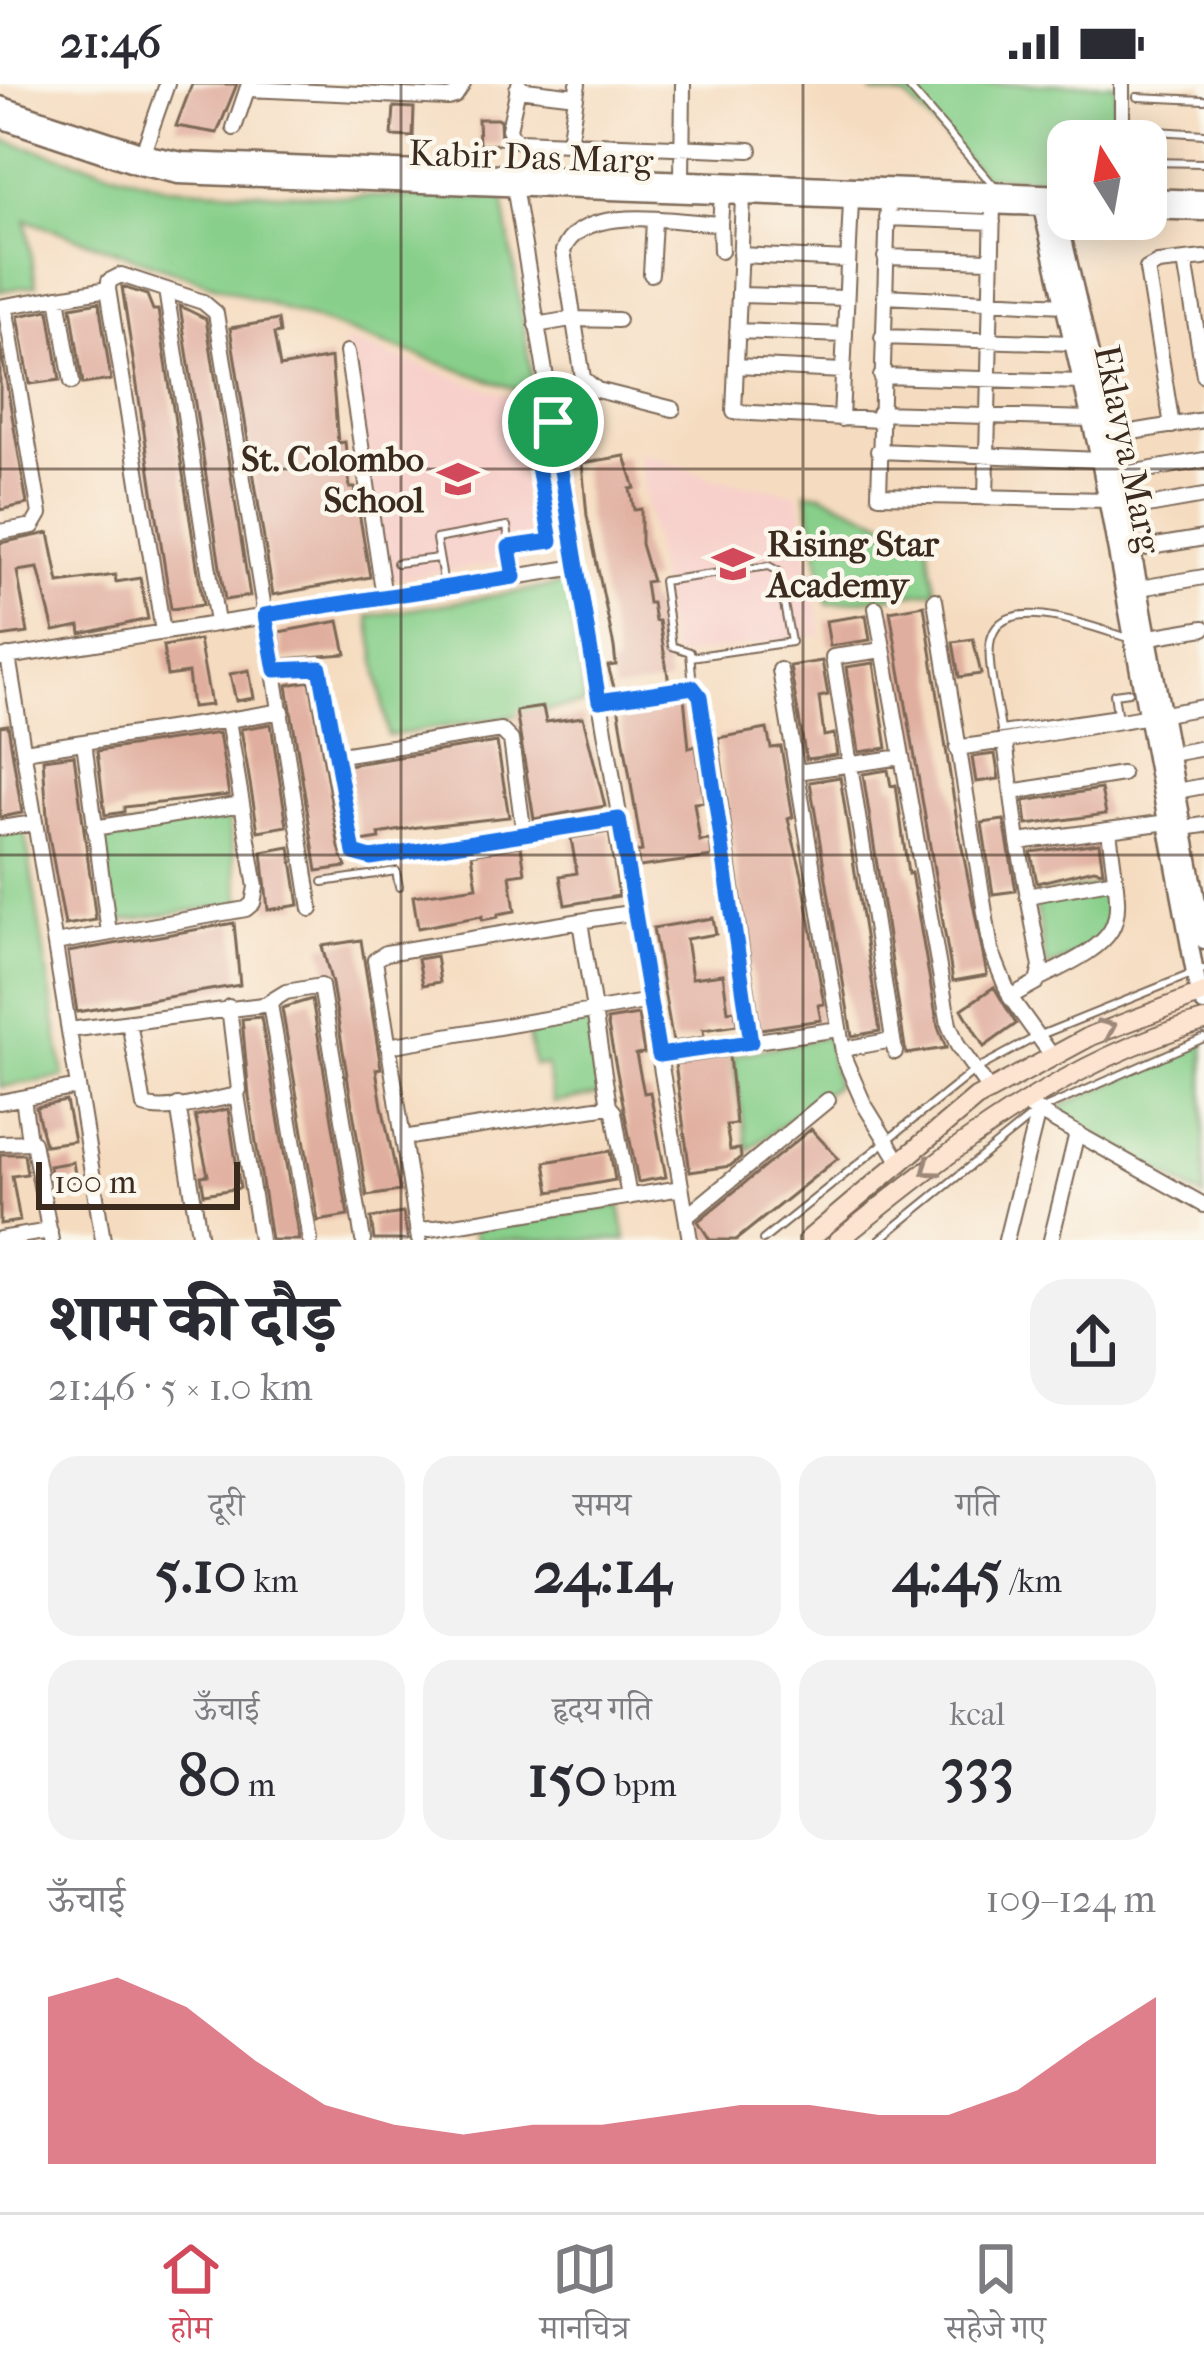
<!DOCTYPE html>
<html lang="hi">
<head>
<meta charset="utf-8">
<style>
	:root { --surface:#fff; --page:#f2f2f3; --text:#2b2b33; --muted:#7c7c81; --line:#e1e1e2; --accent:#d1495b }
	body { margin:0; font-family:"IM FELL French Canon","Noto Serif Devanagari",serif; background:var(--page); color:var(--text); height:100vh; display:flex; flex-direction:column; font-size:45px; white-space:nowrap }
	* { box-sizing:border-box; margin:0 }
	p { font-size:39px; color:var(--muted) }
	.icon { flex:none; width:66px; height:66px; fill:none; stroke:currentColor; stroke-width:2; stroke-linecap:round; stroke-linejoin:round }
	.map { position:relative; height:1156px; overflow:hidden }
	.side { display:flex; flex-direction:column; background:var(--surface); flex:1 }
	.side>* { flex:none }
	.needle { width:78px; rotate:349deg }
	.fabs { position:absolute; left:1047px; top:36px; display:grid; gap:24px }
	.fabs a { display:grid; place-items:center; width:120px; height:120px; border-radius:24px; background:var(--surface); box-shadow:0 6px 30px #0003; font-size:60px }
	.scale { position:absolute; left:36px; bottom:30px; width:204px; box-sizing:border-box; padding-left:12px; border:6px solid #3b2a1e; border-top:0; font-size:33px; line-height:42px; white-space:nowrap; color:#3b2a1e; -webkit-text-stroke:9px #fbf7ec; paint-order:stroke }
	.pin { position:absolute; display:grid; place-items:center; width:102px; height:102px; color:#fff; margin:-51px; border:6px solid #fff; border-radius:50%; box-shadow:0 3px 12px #0007 }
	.round { display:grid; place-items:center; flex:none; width:126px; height:126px; border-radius:36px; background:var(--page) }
	.headline { display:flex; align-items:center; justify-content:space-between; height:204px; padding:0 48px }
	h1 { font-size:66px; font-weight:800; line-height:90px }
	.figures { display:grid; grid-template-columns:repeat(3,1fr); gap:18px; height:204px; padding:12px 48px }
	.figures div { display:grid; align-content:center; border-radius:30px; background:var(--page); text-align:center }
	.figures b { font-size:60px; font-weight:800 }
	.figures small { font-size:33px; font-weight:400 }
	.figures p { font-size:33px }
	.chart { height:336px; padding:24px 48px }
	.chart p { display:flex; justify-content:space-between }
	.chart svg { width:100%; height:216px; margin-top:12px; fill:var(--accent); opacity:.7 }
	.status { display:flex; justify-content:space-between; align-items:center; height:84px; padding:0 60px; background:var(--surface); direction:ltr }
	.status svg { height:33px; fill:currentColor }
	.menu { display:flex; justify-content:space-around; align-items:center; height:168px; border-top:3px solid var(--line); background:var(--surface); font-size:33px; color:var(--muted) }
	.menu a { display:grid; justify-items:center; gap:6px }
	.menu .current { color:var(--accent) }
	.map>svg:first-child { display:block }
</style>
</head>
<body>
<div class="status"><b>21:46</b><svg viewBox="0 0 49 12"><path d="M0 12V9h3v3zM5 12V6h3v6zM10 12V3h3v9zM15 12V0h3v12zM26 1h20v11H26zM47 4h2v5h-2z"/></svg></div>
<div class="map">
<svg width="1204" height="1156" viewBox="0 0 1204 1156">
	<rect width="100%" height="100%" fill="#fbf7ec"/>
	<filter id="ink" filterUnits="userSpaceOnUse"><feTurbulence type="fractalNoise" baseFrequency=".00833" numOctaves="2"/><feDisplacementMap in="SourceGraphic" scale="24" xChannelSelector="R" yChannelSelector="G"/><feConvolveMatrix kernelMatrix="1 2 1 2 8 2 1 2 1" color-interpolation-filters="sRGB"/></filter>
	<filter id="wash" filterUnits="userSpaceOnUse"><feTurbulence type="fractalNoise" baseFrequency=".004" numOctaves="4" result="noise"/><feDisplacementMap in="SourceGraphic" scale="48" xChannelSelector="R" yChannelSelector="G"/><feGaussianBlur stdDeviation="2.7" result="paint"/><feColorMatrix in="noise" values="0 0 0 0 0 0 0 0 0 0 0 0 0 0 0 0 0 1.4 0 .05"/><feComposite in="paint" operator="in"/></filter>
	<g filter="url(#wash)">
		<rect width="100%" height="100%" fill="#f5dcc0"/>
		<path fill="#f7d0cb" d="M344 256 534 320 562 470 387 496Z
			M638 367 715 395 798 409 822 551 672 573Z"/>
		<path fill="#87cf8a" stroke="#617c54" stroke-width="3" d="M872 0H1116L1114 57H1068V95L983 92 906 13 872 9Z
			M0 55 166 103 332 112 503 114 535 312 26 136 36 201 0 207Z
			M806 408 821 410 927 456 936 507 827 520Z
			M566 500 585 620 388 652 369 532Z
			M227 729 241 819 110 839 97 749Z
			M24 742 64 993 0 1003V746Z
			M1107 800C1119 859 1096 866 1046 883L1035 812Z
			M591 938 604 1010 553 1019 546 981 534 982 528 949Z
			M827 953 836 1001 748 1066 732 971Z
			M1204 959V1114L1055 1025Z
			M620 1121 626 1156H475L473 1145Z"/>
		<g id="blocks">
			<path fill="#e0ae9f" d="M192 0H237L217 49 176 42Z
				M394 23 414 24 413 53 392 52Z
				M478 35H500L501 60 479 61Z
				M122 203 147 211 153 226H158L203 521 171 525Z
				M99 218 111 296 83 300 71 223Z
				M180 222 206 235 250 512 225 516Z
				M49 226 60 296 30 300 18 232Z
				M278 236 280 249 274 250 280 283 331 274 338 359 345 358 350 404H355L370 493 273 511 230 244Z
				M0 260 27 420 0 426Z
				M625 372 635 404 630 405 634 426 641 425V460L652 497 645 498 648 519H652L655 537H659L669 599 615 607 608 582 616 581 614 563 587 432 582 379Z
				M49 449 59 499 115 491 116 498 140 494 148 535 81 550 80 542 54 547 38 484 17 487 28 549 0 553V459Z
				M924 521 958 743 987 891 953 897 890 527Z
				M866 531 870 556 830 562 826 537Z
				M339 537 346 570 283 575 279 548Z
				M973 555 981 590 959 593 953 558Z
				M199 556 211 621 192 623 188 589 167 592 163 562Z
				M822 577 828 611 819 613 824 652 834 650 837 671 806 675 790 582Z
				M874 579 887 664 859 668 846 583Z
				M249 586 254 614 236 617 230 590Z
				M310 597 339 763 346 783 317 787 287 601Z
				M684 612 689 664 696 662 704 718 694 719 700 757 710 756 712 773 639 783 637 768 642 767 618 621Z
				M543 623 546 638 583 633 605 722 534 735 516 627Z
				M271 640 287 742 258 747 241 645Z
				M8 641 22 729 0 733V642Z
				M767 645 771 664 781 663 793 733 788 735 802 791 824 920 818 921 821 936 760 945 718 654Z
				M219 649 229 711 124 723V728L105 731 97 667Z
				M497 658 509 733 418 743 379 750 380 755 361 758 347 681Z
				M995 670 999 695 976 698 972 673Z
				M74 671 96 836 65 841 48 747 43 675Z
				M888 686 891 702 896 701 908 790 911 789 938 943 946 964 906 970 863 690Z
				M840 693 880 947 852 952 810 698Z
				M1101 705 1106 730 1027 741 1024 717Z
				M1004 736 1016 807 993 810 982 739Z
				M609 748 619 812 565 821 560 792 577 789 571 754Z
				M1099 759 1103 787 1094 785 1037 799 1031 768Z
				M521 762 525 789 510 791 515 827 498 830V833L482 836V832L418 844 413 812 477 803 472 770Z
				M290 763 299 821 268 826 262 768Z
				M713 834 716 850 686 855 692 894 723 890 728 927 735 926 737 941 703 946 704 953 673 958 653 844Z
				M234 839 240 901 77 928 68 868Z
				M361 856 381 984 376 985 382 1022 400 1107 367 1112 332 900 322 862Z
				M436 872 440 898 423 901 418 875Z
				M994 903 1016 940 984 963 962 925Z
				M312 915 348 1132 318 1137 282 924Z
				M638 931 644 969 636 970 644 1009 650 1008 666 1093 638 1098 607 936Z
				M261 933 299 1156H271L249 1012 242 935Z
				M729 972 736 1040 726 1041 730 1066 740 1065 741 1073 730 1082 690 1088 675 980Z
				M66 1017 74 1057 45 1061 36 1023Z
				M228 1025 240 1104 204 1110 201 1092 208 1091 195 1032Z
				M811 1045 838 1074 736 1156H710L698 1137Z
				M610 1067 615 1096 550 1108 545 1078Z
				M0 1070H24L27 1090 12 1092 20 1137 0 1140Z
				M73 1078 76 1097 52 1101 49 1082Z
				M403 1129 408 1156H374L371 1134Z"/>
		</g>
	</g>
	<g filter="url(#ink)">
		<use href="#blocks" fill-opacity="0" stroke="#7c6857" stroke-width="3"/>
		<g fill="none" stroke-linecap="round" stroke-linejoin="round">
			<g stroke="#7c6857" stroke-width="10">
				<path id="service" d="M906 0 994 102
					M1137 13 1204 16
					M1126 45 1204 50
					M1146 78 1204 79
					M509 463 551 457 530 332
					M397 479 439 474
					M444 501 436 455 507 442 513 489
					M1129 608 1114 610 1117 629 1001 646C998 622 984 573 992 552 1007 507 1100 546 1131 555
					M603 616 693 603 690 568 672 562 663 497 769 482 778 487 791 558 691 573
					M323 798 396 787 399 803
					M763 1156 975 986 1038 952 1204 885
					M879 1156 1038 1027 1204 954"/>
			</g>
			<g stroke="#7c6857" stroke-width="18">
				<path id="minor" d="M519 0 509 45 513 54 519 57 750 66
					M1122 0V57
					M248 5 448 14 455 12 463 0
					M517 5 576 12
					M234 44 249 0
					M569 59 578 0
					M140 77 167 0
					M513 96 690 1156
					M682 96 683 0
					M743 113 734 328 879 336
					M888 118 879 411 1108 416
					M887 134 993 138
					M720 140 721 167
					M740 171 848 176
					M885 173 991 176
					M1185 177 1204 291
					M651 190 654 137
					M166 206 217 539
					M739 211 846 214
					M884 212 1064 221
					M58 213 72 298
					M0 223 108 205
					M536 241 571 235 618 236
					M737 247 845 251
					M882 253 1073 259
					M347 268 384 513
					M736 282 843 287
					M881 292 1082 298
					M673 325 597 306 583 294 563 167C581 118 677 138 720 140L722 112
					M879 329 1091 335
					M841 335 851 117
					M1172 342 1147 185 1158 179 1204 174
					M1102 353 1204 336
					M878 367 1100 376
					M1118 391 1204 376
					M986 414 993 121
					M1125 426 1204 412
					M0 448 33 442 40 430 5 222
					M1132 466 1204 454
					M1140 504 1204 493
					M935 516 991 866 1010 913 1053 973
					M876 524 949 941 958 962 990 1007
					M163 548 108 205 109 197 121 191 203 218 216 229 265 531
					M268 549 311 825
					M1138 555 1204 544
					M883 566 833 573 895 968
					M8 572 103 1156
					M0 574 577 483
					M780 586 844 974 864 1020 901 1080
					M275 587 319 584 350 761 354 769 371 774 619 735
					M693 603 700 612 751 958
					M1164 630 1204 623
					M228 636 282 627
					M84 658 109 849
					M957 664 1005 657
					M24 667 228 636 256 803 253 819 246 825 55 859
					M1171 670 1204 664
					M334 672 501 646 511 656 524 751
					M797 688 902 673
					M1177 707 1204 702
					M1012 708 1122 690
					M0 744 35 739
					M94 744 242 720
					M1184 744 1204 741
					M1018 758 1168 738
					M1027 812 1115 796
					M580 837 609 1022
					M1040 894C1135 848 1120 843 1109 746
					M1010 913 1037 898 1041 883 1018 758 1005 657 1149 632
					M268 919 286 908 321 902 363 1156
					M129 938 144 1022C168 1030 208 1016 234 1012L239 1006 229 923
					M69 946 270 920 310 1156
					M388 962 650 917
					M843 965 893 956
					M659 971 839 945
					M237 1010 260 1156
					M23 1014 29 1056
					M0 1018 78 1003
					M1023 1019 1204 1121
					M178 1021 200 1156
					M403 1054 609 1022 614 1028 629 1113
					M0 1059 33 1058 51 1156
					M686 1133 828 1016
					M418 1147 681 1104
					M0 1155 50 1147
					M419 1156 375 876 386 869 635 828
					M1006 1156 1038 1027
					M1051 1156 1077 1049"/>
			</g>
			<g stroke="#7c6857" stroke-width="21">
				<path id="tertiary" d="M0 21 153 71 183 77 1068 110
					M0 35 139 82 178 91 1068 124
					M1146 113 1204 115
					M1040 115 1100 376 1199 911 1204 919
					M1054 116 1118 391 1204 856
					M1146 126 1204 128"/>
			</g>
			<g stroke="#7c6857" stroke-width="22">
				<path id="secondary" d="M808 1156 976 1014 1091 952 1204 909
					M839 1156C949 1067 1066 975 1204 937"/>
			</g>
			<use href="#service" stroke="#fff" stroke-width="6"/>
			<use href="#minor" stroke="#fff" stroke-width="14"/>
			<use href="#tertiary" stroke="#fff" stroke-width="16"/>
			<use href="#secondary" stroke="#fde4d1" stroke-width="18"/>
		</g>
		<defs><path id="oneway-chevron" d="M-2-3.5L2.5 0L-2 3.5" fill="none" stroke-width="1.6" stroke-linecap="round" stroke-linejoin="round" transform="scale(3)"/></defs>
		<g stroke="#9c8778">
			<use href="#oneway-chevron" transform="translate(1108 944) rotate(-24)"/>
			<use href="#oneway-chevron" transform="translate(929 1085) rotate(143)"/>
		</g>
	</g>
	<g fill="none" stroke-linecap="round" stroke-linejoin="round" filter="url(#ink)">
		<g stroke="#fff" stroke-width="24">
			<path id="route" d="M553 338 599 617 693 603 700 612 751 958 659 971 619 735 371 774 354 769 320 584 275 586 265 531 514 493 509 463 551 457 531 342Z"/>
		</g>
		<use href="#route" stroke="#1a73e8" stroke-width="15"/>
	</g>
	<path fill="none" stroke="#3b2a1e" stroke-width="3" stroke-opacity="0.55" d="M401 0V1156M803 0V1156M0 385H1204M0 771H1204"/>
	<defs>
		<g id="school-bare" transform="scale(3.24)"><path d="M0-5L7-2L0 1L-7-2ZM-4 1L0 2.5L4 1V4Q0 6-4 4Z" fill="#d1495b" stroke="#fbf7ec" stroke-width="2.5" paint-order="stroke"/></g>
	</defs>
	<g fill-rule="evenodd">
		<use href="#school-bare" x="458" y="395"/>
		<use href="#school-bare" x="733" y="480"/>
	</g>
	<g text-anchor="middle" stroke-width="9" stroke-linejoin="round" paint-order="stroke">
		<g font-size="36" fill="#3b2a1e" stroke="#fbf7ec">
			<text transform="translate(531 72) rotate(2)" y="13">Kabir Das Marg</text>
			<text transform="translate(1129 365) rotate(78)" y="13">Eklavya Marg</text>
		</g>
		<g font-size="36" font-weight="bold" fill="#3b2a1e" stroke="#fbf7ec" text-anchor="end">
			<text x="424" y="387">St. Colombo<tspan x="424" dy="41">School</tspan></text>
			<text x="767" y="472" text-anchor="start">Rising Star<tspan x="767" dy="41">Academy</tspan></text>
		</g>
	</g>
</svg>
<div class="fabs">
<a><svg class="needle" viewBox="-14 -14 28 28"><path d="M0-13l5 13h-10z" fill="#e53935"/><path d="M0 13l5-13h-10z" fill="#7c7c81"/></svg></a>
</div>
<div class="scale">100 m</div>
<div class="pin" style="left:553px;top:338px;background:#1e9e55"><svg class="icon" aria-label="arrive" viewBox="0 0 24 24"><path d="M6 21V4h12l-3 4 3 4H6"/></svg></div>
</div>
<section class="side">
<div class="headline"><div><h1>शाम की दौड़</h1><p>21:46 · 5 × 1.0 km</p></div><a class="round"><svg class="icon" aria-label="share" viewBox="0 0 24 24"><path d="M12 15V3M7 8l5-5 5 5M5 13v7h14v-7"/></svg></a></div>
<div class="figures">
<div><p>दूरी</p><b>5.10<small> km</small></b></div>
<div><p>समय</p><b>24:14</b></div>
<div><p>गति</p><b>4:45<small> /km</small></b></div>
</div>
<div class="figures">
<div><p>ऊँचाई</p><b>80<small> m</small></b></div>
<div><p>हृदय गति</p><b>150<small> bpm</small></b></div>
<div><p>kcal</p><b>333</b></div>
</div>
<div class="chart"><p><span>ऊँचाई</span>109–124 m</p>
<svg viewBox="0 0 160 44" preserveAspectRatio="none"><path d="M0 44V10L10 6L20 12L30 23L40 32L50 36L60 38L70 36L80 36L90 34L100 32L110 32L120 34L130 34L140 29L150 19L160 10V44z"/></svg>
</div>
</section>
<nav class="menu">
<a class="current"><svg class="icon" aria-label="home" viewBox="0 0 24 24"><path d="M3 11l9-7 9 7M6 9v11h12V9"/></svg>होम</a>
<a><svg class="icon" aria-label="map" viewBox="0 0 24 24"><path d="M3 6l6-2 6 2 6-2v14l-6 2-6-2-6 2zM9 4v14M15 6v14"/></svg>मानचित्र</a>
<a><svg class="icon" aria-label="saved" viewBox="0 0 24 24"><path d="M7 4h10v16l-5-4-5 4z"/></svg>सहेजे गए</a>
</nav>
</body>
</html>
